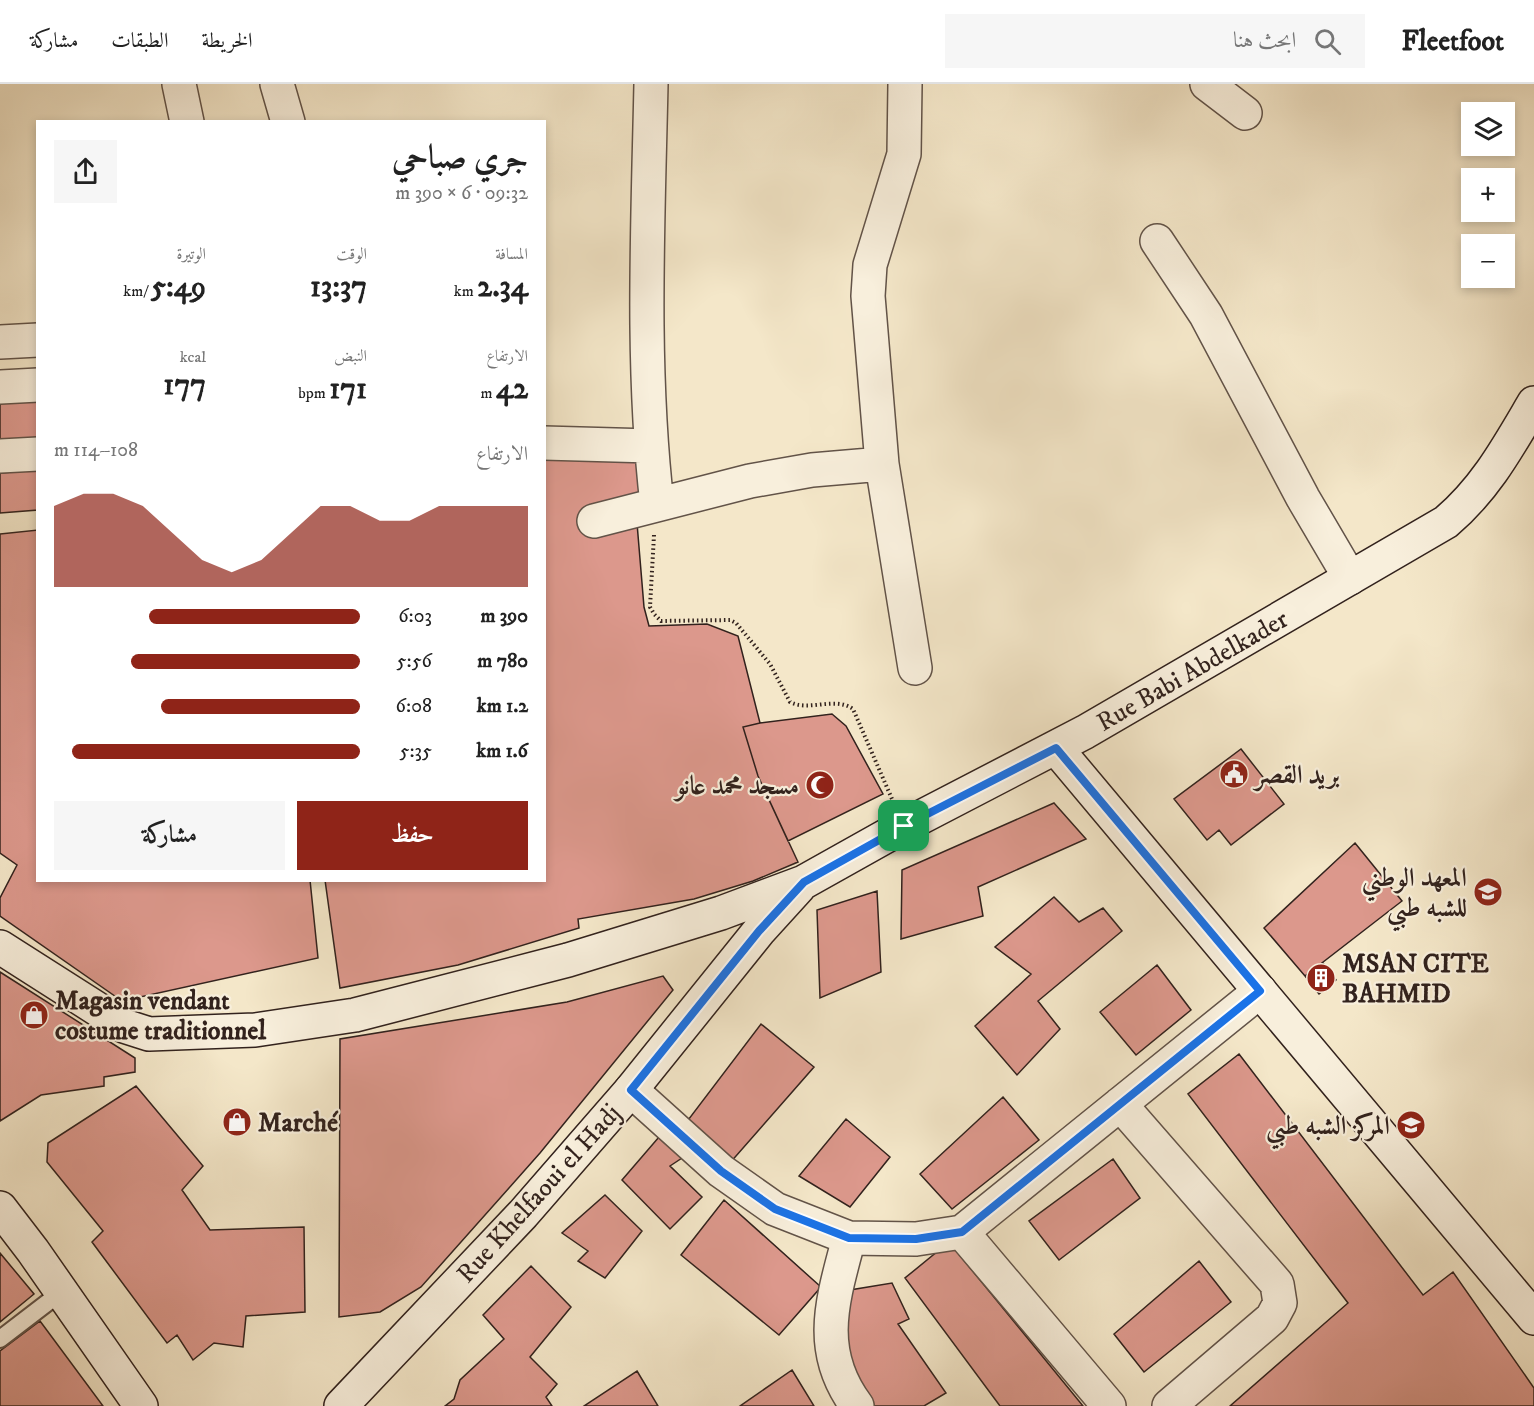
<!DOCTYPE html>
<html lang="ar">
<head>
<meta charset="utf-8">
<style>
	:root { --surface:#fff; --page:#f6f6f6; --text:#222; --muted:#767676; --line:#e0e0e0; --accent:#8f2418 }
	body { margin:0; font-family:"IM FELL DW Pica",Amiri,serif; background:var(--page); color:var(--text); direction:rtl; height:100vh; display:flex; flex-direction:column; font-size:22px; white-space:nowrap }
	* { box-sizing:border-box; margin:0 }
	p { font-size:20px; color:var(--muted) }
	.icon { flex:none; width:33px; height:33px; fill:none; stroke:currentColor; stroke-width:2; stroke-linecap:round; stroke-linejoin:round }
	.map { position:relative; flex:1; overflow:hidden; direction:ltr }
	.details { position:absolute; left:36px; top:36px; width:510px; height:762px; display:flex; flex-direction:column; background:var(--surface); border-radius:0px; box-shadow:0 3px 9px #0003; direction:rtl }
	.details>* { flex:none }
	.buttons { position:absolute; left:1461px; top:18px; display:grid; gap:12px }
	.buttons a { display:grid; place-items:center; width:54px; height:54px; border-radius:0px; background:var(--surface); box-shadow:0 3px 9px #0003; font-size:30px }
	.pin { position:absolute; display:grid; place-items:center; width:51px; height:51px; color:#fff; margin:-26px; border-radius:12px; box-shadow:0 3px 9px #0006 }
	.round { display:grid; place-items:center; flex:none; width:63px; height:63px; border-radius:0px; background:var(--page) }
	.head { display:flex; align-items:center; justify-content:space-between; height:102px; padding:0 18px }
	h1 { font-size:33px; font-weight:800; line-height:45px }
	.figures { display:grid; grid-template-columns:repeat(3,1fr); gap:9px; height:102px; padding:6px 18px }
	.figures div { display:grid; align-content:center }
	.figures b { font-size:30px; font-weight:800 }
	.figures small { font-size:16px; font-weight:400 }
	.figures p { font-size:16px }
	.chart { height:168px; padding:12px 18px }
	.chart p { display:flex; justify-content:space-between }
	.chart svg { width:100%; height:108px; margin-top:6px; fill:var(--accent); opacity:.7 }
	.primary-button { display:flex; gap:12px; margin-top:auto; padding:12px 18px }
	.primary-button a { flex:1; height:69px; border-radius:0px; background:var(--accent); color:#fff; font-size:24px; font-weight:800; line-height:69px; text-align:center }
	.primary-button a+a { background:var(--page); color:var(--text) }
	ul { padding:0 18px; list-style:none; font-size:20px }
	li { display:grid; grid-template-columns:96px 72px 1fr; align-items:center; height:45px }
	li i { height:15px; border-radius:8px; background:var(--accent) }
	header { display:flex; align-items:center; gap:36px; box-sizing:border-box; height:84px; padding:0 30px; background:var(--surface); border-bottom:2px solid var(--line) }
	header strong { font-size:28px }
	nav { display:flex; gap:33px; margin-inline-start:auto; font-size:21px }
	.search { width:420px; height:54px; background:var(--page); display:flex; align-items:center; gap:15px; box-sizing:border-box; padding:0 21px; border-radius:0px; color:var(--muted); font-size:22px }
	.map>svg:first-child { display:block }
</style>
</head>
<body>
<header>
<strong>Fleetfoot</strong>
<div class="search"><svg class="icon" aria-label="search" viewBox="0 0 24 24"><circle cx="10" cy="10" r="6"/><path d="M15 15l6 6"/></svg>ابحث هنا</div>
<nav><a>الخريطة</a><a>الطبقات</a><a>مشاركة</a></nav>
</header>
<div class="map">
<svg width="1534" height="1322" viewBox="0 0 1534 1322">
	<rect width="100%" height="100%" fill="#f4e7c9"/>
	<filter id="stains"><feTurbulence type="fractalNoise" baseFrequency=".00333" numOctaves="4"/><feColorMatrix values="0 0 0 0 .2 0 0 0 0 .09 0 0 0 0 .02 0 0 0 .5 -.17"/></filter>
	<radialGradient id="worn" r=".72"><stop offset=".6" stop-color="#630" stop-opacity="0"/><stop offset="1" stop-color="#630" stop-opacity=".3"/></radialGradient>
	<path fill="#dc988c" stroke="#32221d" stroke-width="1.5" d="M38 312V358L0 360V314Z
		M544 361 646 372 637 439 644 523 649 542 707 540 738 552 760 639 743 643 758 692 798 778 753 797 694 815 578 835 579 844 458 881 340 904 325 796H544Z
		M38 386V426L0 429V389Z
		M38 446V796H310L318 874 122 917 0 832V814L17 781 0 769V450Z
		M832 630 846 642 883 710 788 757 758 692 743 643 760 639Z
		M1241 665 1284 720 1231 761 1219 746 1207 756 1174 715Z
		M1054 719 1086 755 978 803 983 832 901 855 902 786Z
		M1355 759 1402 817 1305 892 1264 844Z
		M877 807 881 888 820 914 817 826Z
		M1054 813 1079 838 1103 824 1122 847 1038 917 1060 945 1017 991 975 942 1031 890 995 863Z
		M1323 879 1336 896 1319 910 1305 892Z
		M1157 881 1191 926 1136 971 1100 928Z
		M0 888 135 974V988L104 993V1002L41 1011 0 1037Z
		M663 892 673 906 540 1069 421 1203 380 1228 339 1233 340 955 567 918Z
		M761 940 814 983 729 1080 682 1044Z
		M1239 970 1423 1211 1453 1188 1534 1304V1322H1230L1348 1219 1188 1010Z
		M136 1002 203 1082 182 1106 210 1146 304 1143 305 1228 246 1232 243 1263 214 1259 193 1276 177 1251 167 1259 92 1158 103 1147 47 1078 48 1059Z
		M1003 1013 1039 1056 952 1125 920 1090Z
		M846 1035 890 1073 850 1123 799 1092Z
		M659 1053 685 1072 670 1082 702 1113 670 1145 622 1096Z
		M1113 1075 1140 1114 1059 1176 1029 1137Z
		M605 1111 642 1147 605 1194 578 1177 588 1167 562 1149Z
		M724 1116 821 1203 779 1251 681 1171Z
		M949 1158 1083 1322H1000L905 1194Z
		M0 1169 34 1210 0 1238Z
		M1199 1177 1231 1218 1144 1288 1114 1250Z
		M531 1182 571 1223 530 1273 557 1300 546 1313 552 1322H445L454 1315 460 1296 504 1255 483 1231Z
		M892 1199 909 1235 898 1240 946 1309 924 1322H866L843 1286 844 1207Z
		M40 1237 103 1322H0V1267Z
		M792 1286 814 1322H740Z
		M637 1287 658 1322H584Z"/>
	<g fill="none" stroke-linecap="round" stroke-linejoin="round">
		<g stroke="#625348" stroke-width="20">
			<path id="lane" d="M0 1255 60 1209"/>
		</g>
		<g stroke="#625348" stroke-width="36">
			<path id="street" d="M179 0 187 38
				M277 0 288 38
				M651 0C648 140 641 281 657 420
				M905 0 904 70 870 181 868 212 882 380 915 584
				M1207 0 1245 29
				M1157 157 1206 231 1303 414 1350 494
				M0 258 38 256
				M0 303 38 301
				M544 359 651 362
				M0 372 38 370
				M594 437 750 397 812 386 882 380
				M631 1006 721 1087 775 1125 849 1154 916 1155 962 1148 1260 907
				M1120 1020 1277 1200 1280 1219 1272 1234 1169 1322
				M962 1148 1109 1322
				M849 1154C833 1215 815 1266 857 1322"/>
		</g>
		<g stroke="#32221d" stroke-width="36">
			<path id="secondary" d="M1056 664 1534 1234
				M0 863 124 942 149 950 255 946 355 931 568 876 721 829 804 798 904 742 1085 648 1446 438C1486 404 1508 363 1534 319
				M0 1124 33 1167 141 1322
				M341 1322 523 1130 631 1006 759 847 799 803"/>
		</g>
		<path stroke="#32221d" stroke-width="4" stroke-dasharray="1.5 3" stroke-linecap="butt" d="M654 451 650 523 654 530 661 537 730 536 736 539 770 580 790 618C809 628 835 612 853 625L892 715"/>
		<use href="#lane" stroke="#f8efdc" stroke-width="16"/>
		<use href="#street" stroke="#f8efdc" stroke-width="33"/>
		<use href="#secondary" stroke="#f8efdc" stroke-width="33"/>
	</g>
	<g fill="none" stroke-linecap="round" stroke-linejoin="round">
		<g stroke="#fff" stroke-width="12">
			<path id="route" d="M1056 664 1260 907 962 1148 916 1155 849 1154 775 1125 721 1087 631 1006 759 847 804 798 904 742Z"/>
		</g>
		<use href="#route" stroke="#1a73e8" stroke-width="8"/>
	</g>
	<defs>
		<g id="civic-disc" transform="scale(1.5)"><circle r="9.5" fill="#8f2418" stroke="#f8efdc"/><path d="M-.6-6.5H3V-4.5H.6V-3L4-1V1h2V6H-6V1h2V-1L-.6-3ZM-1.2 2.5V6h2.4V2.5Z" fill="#fff"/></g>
		<g id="mosque-disc" transform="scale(1.5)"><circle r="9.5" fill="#8f2418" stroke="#f8efdc"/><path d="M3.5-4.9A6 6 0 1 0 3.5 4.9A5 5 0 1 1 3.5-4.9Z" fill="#fff"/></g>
		<g id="university-disc" transform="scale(1.5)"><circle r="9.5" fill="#8f2418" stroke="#f8efdc"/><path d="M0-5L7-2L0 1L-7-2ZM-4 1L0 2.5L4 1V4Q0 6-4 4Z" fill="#fff"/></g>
		<g id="building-disc" transform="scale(1.5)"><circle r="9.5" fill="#8f2418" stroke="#f8efdc"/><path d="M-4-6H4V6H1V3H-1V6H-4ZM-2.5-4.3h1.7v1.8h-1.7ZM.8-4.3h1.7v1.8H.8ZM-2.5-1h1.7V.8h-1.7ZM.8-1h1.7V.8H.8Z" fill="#fff"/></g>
		<g id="shop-disc" transform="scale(1.5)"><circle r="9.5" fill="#8f2418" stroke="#f8efdc"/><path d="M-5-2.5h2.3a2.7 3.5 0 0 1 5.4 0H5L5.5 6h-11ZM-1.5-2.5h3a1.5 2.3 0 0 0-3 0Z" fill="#fff"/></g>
		<g id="school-disc" transform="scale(1.5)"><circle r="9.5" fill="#8f2418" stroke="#f8efdc"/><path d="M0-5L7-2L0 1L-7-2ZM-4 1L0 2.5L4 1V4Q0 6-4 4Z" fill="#fff"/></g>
	</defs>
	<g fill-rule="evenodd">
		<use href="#civic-disc" x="1234" y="690"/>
		<use href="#mosque-disc" x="820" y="701"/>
		<use href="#university-disc" x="1488" y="808"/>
		<use href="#building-disc" x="1321" y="894"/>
		<use href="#shop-disc" x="34" y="931"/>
		<use href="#shop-disc" x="237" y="1038"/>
		<use href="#school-disc" x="1411" y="1041"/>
	</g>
	<g text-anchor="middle" stroke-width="4.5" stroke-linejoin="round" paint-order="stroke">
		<g font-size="26" fill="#32221d" stroke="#f8efdc">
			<text transform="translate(1192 586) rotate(-30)" y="9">Rue Babi Abdelkader</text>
			<text transform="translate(538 1109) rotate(-48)" y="9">Rue Khelfaoui el Hadj</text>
		</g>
		<g font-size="26" font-weight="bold" fill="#32221d" stroke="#f8efdc" text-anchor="start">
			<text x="1255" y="699">بريد القصر</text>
			<text x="799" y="710" text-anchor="end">مسجد محمد عانو</text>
			<text x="1467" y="802" text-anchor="end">المعهد الوطني<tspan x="1467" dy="30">للشبه طبي</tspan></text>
			<text x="1342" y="888">MSAN CITE<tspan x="1342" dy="30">BAHMID</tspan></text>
			<text x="55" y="925">Magasin vendant<tspan x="55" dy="30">costume traditionnel</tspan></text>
			<text x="258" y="1047">Marché</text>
			<text x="1390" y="1050" text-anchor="end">المركز الشبه طبي</text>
		</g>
	</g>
	<rect width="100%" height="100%" filter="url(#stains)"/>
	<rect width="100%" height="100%" fill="url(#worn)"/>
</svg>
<div class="buttons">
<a><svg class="icon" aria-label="layers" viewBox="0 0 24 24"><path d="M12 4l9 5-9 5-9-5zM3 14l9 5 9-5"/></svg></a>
<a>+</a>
<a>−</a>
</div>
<div class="pin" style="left:904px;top:742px;background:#1e9e55"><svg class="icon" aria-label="arrive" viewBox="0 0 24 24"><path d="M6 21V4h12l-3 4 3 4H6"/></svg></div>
<section class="details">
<div class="head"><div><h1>جري صباحي</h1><p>09:32 · 6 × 390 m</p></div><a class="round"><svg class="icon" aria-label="share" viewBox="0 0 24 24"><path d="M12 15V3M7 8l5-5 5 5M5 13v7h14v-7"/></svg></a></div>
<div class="figures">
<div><p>المسافة</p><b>2.34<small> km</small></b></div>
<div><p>الوقت</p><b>13:37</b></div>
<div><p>الوتيرة</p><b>5:49<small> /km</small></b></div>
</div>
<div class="figures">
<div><p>الارتفاع</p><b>42<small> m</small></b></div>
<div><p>النبض</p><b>171<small> bpm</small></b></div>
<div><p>kcal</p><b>177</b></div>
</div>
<div class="chart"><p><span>الارتفاع</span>108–114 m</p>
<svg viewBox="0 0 160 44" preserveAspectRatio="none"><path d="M0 44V11L10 6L20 6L30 11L40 22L50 33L60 38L70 33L80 22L90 11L100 11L110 17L120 17L130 11L140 11L150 11L160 11V44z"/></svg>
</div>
<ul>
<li><b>390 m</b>6:03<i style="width:69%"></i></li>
<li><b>780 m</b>5:56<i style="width:75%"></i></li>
<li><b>1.2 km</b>6:08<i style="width:65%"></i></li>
<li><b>1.6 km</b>5:35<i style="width:94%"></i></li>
</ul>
<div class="primary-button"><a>حفظ</a><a>مشاركة</a></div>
</section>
</div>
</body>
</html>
